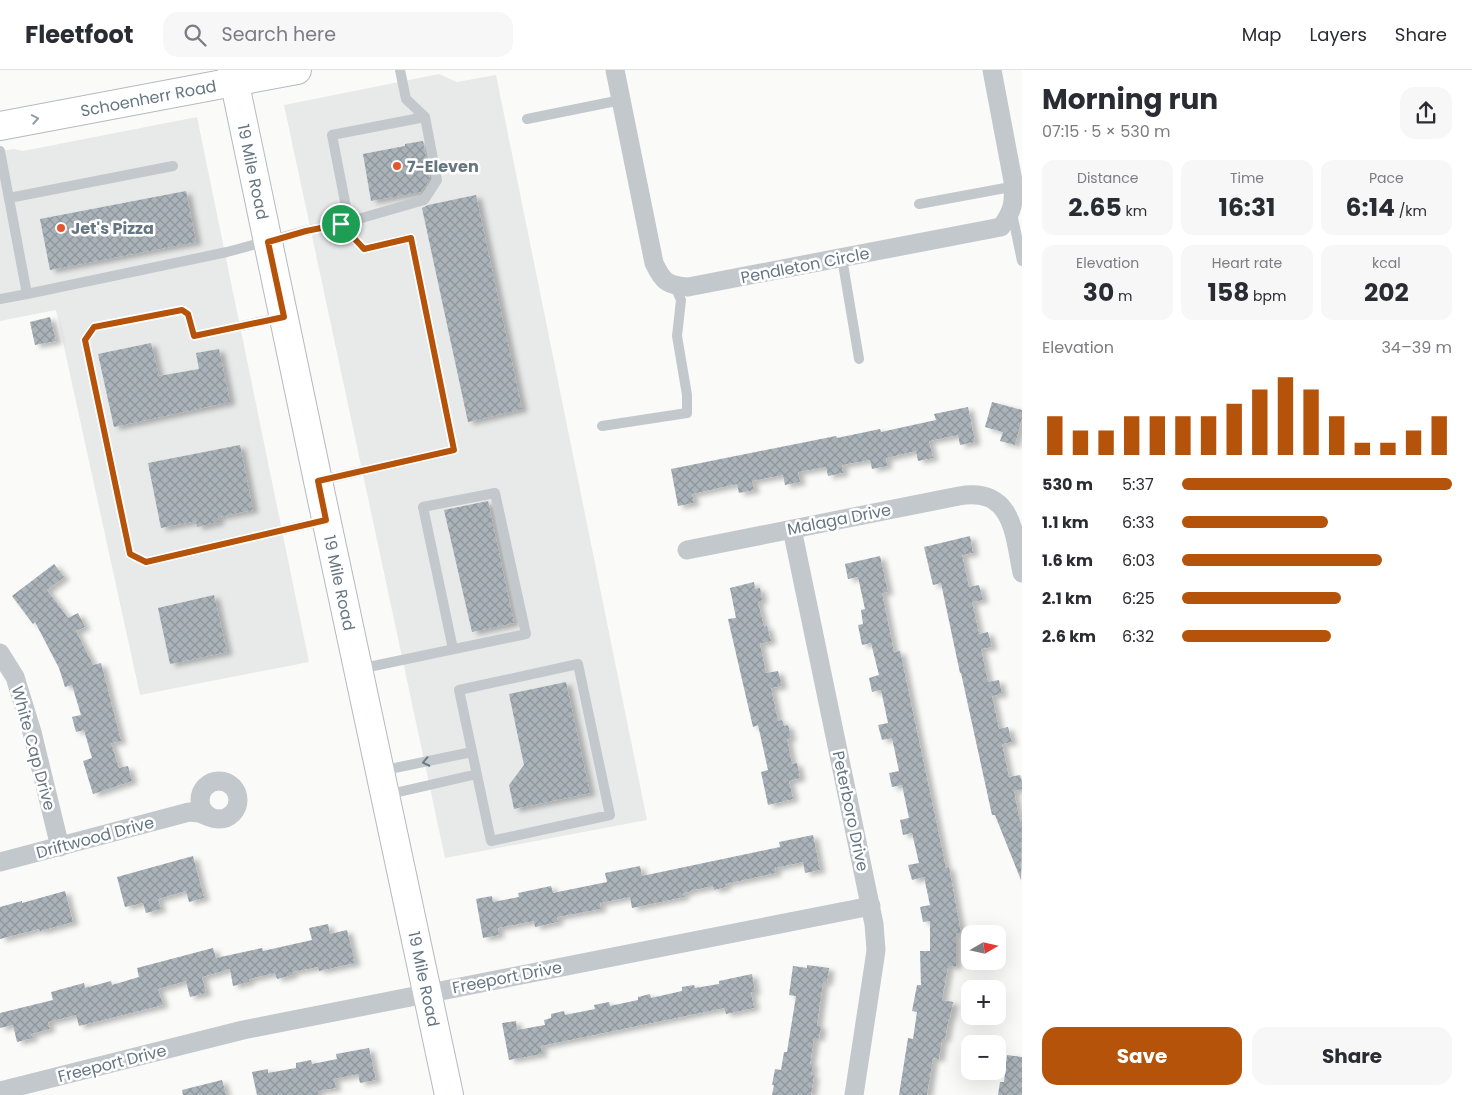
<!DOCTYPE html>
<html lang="en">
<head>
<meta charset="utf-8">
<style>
	:root { --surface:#fff; --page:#f7f7f7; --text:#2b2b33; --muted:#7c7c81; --line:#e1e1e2; --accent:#b45309 }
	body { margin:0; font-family:Poppins,sans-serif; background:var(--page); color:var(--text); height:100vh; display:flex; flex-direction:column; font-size:19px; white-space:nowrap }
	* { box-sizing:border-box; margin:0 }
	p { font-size:16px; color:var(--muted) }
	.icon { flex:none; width:28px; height:28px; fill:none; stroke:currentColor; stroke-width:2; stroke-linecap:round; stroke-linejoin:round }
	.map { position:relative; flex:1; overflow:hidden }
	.sheet { display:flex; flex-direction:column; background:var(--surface); width:450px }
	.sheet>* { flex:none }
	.needle { width:32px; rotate:81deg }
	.fabs { position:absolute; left:961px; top:855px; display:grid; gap:10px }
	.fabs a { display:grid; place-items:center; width:45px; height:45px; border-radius:10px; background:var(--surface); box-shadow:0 5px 20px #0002; font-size:25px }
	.pin { position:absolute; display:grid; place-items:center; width:42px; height:42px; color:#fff; margin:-21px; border:2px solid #fff; border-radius:50%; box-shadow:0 1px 5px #0007 }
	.round { display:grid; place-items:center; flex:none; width:52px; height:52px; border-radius:15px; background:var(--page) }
	.overview { display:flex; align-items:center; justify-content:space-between; height:85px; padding:0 20px }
	h1 { font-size:28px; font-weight:700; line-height:38px }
	.figures { display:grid; grid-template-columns:repeat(3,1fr); gap:8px; height:85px; padding:5px 20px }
	.figures div { display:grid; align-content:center; border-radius:12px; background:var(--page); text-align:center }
	.figures b { font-size:25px; font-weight:700 }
	.figures small { font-size:14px; font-weight:400 }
	.figures p { font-size:14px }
	.chart { height:140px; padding:10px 20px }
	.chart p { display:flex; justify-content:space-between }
	.chart svg { width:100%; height:90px; margin-top:5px; stroke:var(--accent); stroke-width:6 }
	.primary-button { display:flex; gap:10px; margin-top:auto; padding:10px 20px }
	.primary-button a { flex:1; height:58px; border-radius:15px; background:var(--accent); color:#fff; font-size:20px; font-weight:700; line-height:58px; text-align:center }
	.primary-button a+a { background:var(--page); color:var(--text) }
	ul { padding:0 20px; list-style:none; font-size:16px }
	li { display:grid; grid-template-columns:80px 60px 1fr; align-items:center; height:38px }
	li i { height:12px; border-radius:6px; background:var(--accent) }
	header { display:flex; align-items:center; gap:30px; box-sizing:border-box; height:70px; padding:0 25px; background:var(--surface); border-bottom:1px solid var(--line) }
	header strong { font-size:24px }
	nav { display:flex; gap:28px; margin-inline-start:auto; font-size:18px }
	.search { width:350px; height:45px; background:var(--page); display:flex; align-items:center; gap:12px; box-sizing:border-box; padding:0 18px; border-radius:15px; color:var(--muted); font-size:19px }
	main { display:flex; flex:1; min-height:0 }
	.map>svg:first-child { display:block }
</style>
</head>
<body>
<header>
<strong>Fleetfoot</strong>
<div class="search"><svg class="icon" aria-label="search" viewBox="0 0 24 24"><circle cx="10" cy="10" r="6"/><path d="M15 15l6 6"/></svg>Search here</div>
<nav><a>Map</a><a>Layers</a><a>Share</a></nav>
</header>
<main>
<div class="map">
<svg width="1022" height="1025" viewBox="0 0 1022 1025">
	<defs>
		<pattern id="building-cross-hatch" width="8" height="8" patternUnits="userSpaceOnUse" patternTransform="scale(1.25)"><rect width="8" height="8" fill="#aab3b9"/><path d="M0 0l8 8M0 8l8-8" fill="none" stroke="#8e969c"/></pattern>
		<filter id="shadow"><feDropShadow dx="5.5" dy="3" stdDeviation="2.5" flood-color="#0004"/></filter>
	</defs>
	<rect width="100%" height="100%" fill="#fafaf8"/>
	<path fill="#e8e9e9" d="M439 4 457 12 496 5 647 750 445 788 284 35Z
		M197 47 309 592 140 625 56 240 0 251V81L14 79 23 81Z"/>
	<path fill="url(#building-cross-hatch)" filter="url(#shadow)" d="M423 71 430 109 421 122 371 131 363 84 405 76V74Z
		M186 121 196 172 50 200 40 149Z
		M476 125 522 339 468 352 422 138 428 135Z
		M50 247 56 271 35 275 30 252Z
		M151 273 159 306 199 299 196 283 219 279 230 332 114 357 98 284Z
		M992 332 1022 340V348L1015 375 1000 371 1003 362 985 357Z
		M968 337 975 372 960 375 958 365 929 371 933 388 918 391 916 381 886 388 887 396 872 399 870 390 842 395 843 403 828 406 826 397 798 402 800 412 785 415 783 405 752 411 754 420 739 423 737 414 692 424 694 433 678 436 671 399 836 366 837 368 880 359 881 362 936 350 934 344Z
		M240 375 253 440 218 447 219 452 197 457 196 451 161 458 148 393Z
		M488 431 514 553 472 562 444 440Z
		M970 466 973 483 962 485 969 517 979 515 983 530 972 532 979 564 988 562 992 577 981 579 988 612 999 610 1002 624 992 626 999 659 1008 657 1012 672 1002 674 1009 707 1020 705 1022 713V719L1014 721 1020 752 1022 751 1021 810 995 745H992L961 603H960L941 513 933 515 924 477Z
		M880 486 888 522 882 523 894 582 900 581 946 798 949 797 961 863H956V896H948L942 930 953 932 950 947H949L945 969H942L939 989 933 988 927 1025H899L908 968 913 969 917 942 912 941 917 915H921L920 881H930V851L923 852 920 837 930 835 924 807 912 810 908 795 919 793 912 763 903 765 900 750 909 748 902 715 892 717 889 703 899 701 892 668 882 670 878 655 888 653 881 620 872 622 869 608 879 605 871 573 862 575 858 555 863 554 861 540 865 539 858 507 848 509 845 494Z
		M54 494 64 507 47 520 68 548 78 543 85 557 76 561 93 595 101 593 121 671 111 673 119 698 128 696 132 711 93 724 83 691 92 688 84 660 76 662 72 647 81 645 72 615 65 617 59 598 35 552 33 554 12 526Z
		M754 512 755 519 760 518 762 530 758 532 764 557 767 556 771 571 760 574 766 603 778 601 782 616 771 618 778 651 782 650 784 656 788 655 791 668 787 669 792 694 797 693 800 708 789 711 793 729 768 735 761 702 768 700 758 655 753 657 728 549 736 548 730 518Z
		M214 525 227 582 170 594 158 538Z
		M566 612 590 723 514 739 509 715 524 695 509 624Z
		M813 765 820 800 805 803 803 792 775 798 776 803 725 814 726 817 714 820 713 816 689 821V822L683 823 684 827 632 838 630 827 600 833 601 839 557 847 558 852 535 857 534 851 498 858 499 865 483 868 476 829 492 826 493 832 519 827 518 823 551 816 553 823 607 812 605 803 640 796 642 806 780 777 779 772Z
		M193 786 204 828 189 832 186 821 158 829 161 839 146 843 143 833 125 837 117 807Z
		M65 821 73 852 40 861 39 859 0 869V837L22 831V833Z
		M328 854 330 864 347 860 355 893 319 901 318 897 292 902V905L277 909 275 903 249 909V912L233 916 230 899 202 907 206 923 190 927 186 911 158 919 163 935 79 956 76 945 48 952 50 959 31 964 33 968 17 972 13 955 0 958V943L53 930 51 922 84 913 85 918 111 911 112 915 139 907 137 898 213 878 216 888 262 878 263 881 312 870 309 858Z
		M807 895 829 898 827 913 823 912 817 955 821 956 819 968H814L810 994H813L811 1005H814L811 1025H772L774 1015H772L775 999 781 1000 784 982H787L796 926 789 925 793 896 807 898Z
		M752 904 755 922H751L754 938 726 944 724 938 541 976 542 984 509 990 502 953 516 951 517 960 545 955 544 950 551 948V944L564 941 565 945 595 939 594 935 609 932 610 936 638 930V927L650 924 651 928 682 921V917L694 915 695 918 719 914V911Z
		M369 978 376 1010 360 1013 358 1004 334 1009 336 1018 318 1021V1025H257L252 1002 268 999V1003L296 998V993L311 990 312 994 337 989 336 984Z
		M1007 985 1022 987V1025H998L1000 1012H1004Z
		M222 1010 226 1025H183L182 1020Z"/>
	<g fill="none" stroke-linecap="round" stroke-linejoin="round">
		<g stroke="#b3babf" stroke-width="30">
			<g id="secondary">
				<path id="s1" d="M232 0 318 411 449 1025"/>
				<path id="s2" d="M0 56 297 0"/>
			</g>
		</g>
		<path stroke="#c3c8cc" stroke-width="10" d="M527 49 621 30
			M0 81 27 224 0 229
			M9 128 173 96
			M919 134 1016 116
			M1012 143 1022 191
			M842 188 859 289
			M27 224 227 182 305 161 341 154 424 130 437 110 425 47 406 29 400 0
			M283 247 194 266 188 244 182 240 94 257 85 270 130 484 146 492 326 450
			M602 356 687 343V325L677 266 681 230 675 216
			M318 411 454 380 411 168 364 179 341 154 346 137 332 65 425 47
			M578 594 610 745 491 771 459 620Z
			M359 599 526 564 495 423 423 437 453 579
			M380 701 472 682
			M386 725 477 704"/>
		<path stroke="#c3c8cc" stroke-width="19" d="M615 0 654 193C663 212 667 215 688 217L1001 157C1014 140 1014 132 1013 111L992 0
			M792 459 874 854 876 880 874 894 854 1025
			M687 480 959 426C1013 417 1014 463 1022 503
			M0 583 15 607 32 662 60 777
			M200 730a19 19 0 1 1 38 0a19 19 0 1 1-38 0Z
			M0 792 189 742 199 743 209 747
			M0 1021 243 960 871 836"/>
		<use href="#secondary" stroke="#fff" stroke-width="28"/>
	</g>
	<defs><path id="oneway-chevron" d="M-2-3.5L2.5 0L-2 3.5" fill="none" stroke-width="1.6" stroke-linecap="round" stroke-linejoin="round" transform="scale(1.25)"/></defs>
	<use stroke="#939fa8" href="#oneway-chevron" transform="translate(35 49) rotate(-10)"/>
	<use stroke="#6a7a87" href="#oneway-chevron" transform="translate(426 692) rotate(168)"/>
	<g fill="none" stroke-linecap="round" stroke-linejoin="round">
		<g stroke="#fff" stroke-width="10">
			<path id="route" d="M341 154 364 179 411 168 454 380 318 411 326 450 146 492 130 484 85 270 94 257 182 240 188 244 194 266 284 247 268 172 306 161Z"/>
		</g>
		<use href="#route" stroke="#b45309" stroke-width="6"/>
	</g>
	<g fill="#e4572e" stroke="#fff" stroke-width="2">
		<circle cx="397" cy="96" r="5"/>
		<circle cx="61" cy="158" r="5"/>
	</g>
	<g text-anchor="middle" stroke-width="5" stroke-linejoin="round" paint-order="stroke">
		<g font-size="16" fill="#657683" stroke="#fff">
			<text dy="6" stroke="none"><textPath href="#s2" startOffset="151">Schoenherr Road</textPath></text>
			<text dy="6" stroke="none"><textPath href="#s1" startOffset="104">19 Mile Road</textPath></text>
			<text transform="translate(805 195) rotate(-11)" y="6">Pendleton Circle</text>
			<text transform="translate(839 449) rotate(-11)" y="6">Malaga Drive</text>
			<text dy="6" stroke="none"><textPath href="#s1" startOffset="524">19 Mile Road</textPath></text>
			<text transform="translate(34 678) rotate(75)" y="6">White Cap Drive</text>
			<text transform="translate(851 741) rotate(78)" y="6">Peterboro Drive</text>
			<text transform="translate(95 767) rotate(-15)" y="6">Driftwood Drive</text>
			<text transform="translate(507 907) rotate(-11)" y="6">Freeport Drive</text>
			<text dy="6" stroke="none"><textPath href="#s1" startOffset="929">19 Mile Road</textPath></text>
			<text transform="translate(112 993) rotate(-14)" y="6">Freeport Drive</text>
		</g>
		<g font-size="16" font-weight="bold" fill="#657683" stroke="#fff" text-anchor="start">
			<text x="407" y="102">7-Eleven</text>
			<text x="71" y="164">Jet's Pizza</text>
		</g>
	</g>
</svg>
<div class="fabs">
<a><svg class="needle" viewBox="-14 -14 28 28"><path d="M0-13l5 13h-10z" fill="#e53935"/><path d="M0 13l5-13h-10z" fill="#7c7c81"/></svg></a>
<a>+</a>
<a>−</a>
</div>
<div class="pin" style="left:341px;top:154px;background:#1e9e55"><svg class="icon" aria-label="arrive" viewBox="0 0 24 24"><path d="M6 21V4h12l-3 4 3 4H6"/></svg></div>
</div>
<section class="sheet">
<div class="overview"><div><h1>Morning run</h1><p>07:15 · 5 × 530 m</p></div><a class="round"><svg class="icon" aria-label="share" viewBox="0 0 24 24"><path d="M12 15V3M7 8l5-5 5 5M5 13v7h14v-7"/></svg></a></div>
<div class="figures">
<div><p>Distance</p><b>2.65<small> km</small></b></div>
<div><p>Time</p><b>16:31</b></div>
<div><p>Pace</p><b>6:14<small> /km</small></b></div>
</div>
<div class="figures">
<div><p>Elevation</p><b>30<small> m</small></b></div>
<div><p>Heart rate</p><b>158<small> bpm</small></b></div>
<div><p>kcal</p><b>202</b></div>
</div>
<div class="chart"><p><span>Elevation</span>34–39 m</p>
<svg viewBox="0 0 160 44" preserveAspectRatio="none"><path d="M5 44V25M15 44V32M25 44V32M35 44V25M45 44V25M55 44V25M65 44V25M75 44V19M85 44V12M95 44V6M105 44V12M115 44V25M125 44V38M135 44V38M145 44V32M155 44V25"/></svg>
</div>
<ul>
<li><b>530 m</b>5:37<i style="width:100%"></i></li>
<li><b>1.1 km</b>6:33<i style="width:54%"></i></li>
<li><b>1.6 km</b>6:03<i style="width:74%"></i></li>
<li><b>2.1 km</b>6:25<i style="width:59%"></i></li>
<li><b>2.6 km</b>6:32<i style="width:55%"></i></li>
</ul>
<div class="primary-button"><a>Save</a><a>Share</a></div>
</section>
</main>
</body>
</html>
